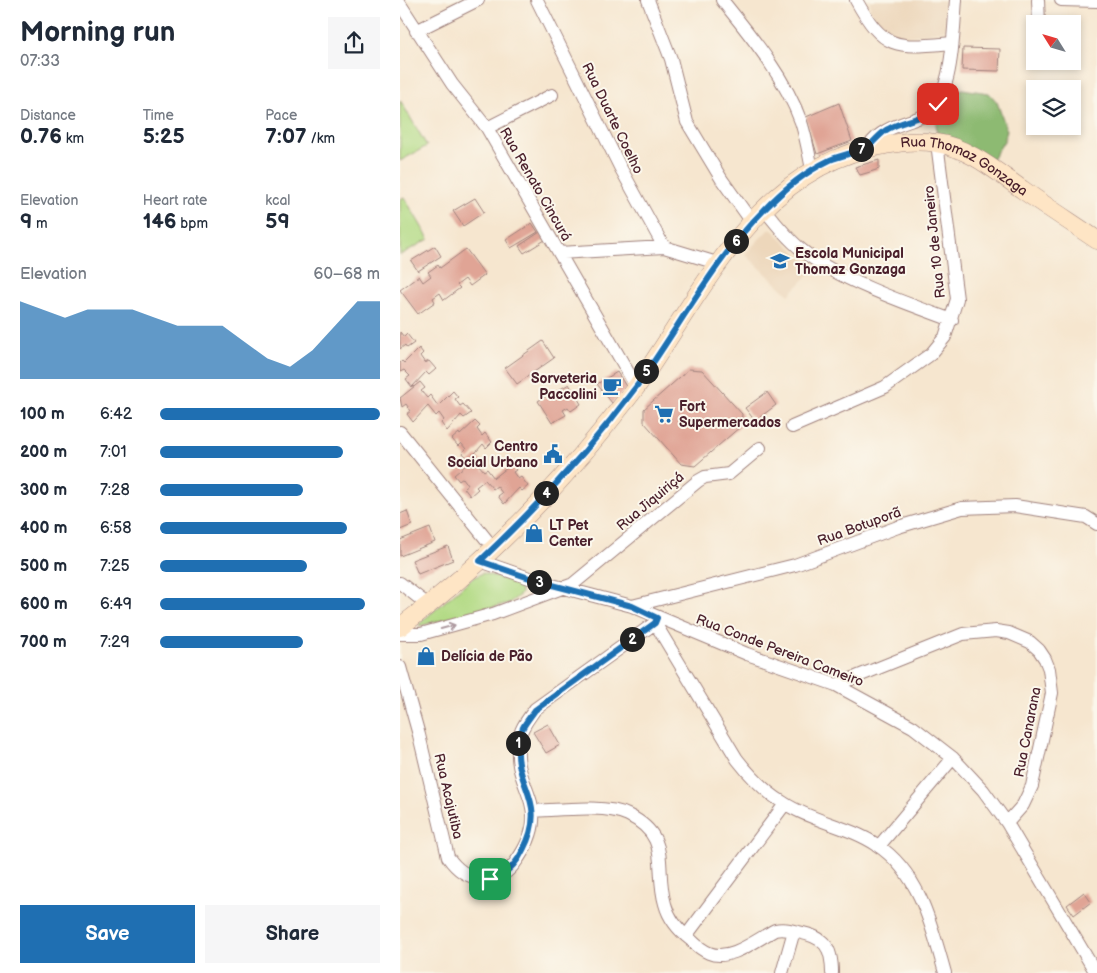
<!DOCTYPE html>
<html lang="en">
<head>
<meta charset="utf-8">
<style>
	:root { --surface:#fff; --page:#f6f6f7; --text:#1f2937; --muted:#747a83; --accent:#1f6fb2 }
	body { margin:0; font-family:"Balsamiq Sans",sans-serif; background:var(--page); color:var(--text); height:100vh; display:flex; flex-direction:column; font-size:19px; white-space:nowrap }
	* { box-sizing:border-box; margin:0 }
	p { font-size:16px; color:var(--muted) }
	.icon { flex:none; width:28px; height:28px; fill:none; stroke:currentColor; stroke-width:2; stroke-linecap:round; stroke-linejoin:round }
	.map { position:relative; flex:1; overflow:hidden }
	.details { display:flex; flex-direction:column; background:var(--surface); width:400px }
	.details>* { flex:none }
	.needle { width:32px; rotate:307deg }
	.fabs { position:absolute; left:626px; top:15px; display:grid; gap:10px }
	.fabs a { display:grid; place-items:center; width:55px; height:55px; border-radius:0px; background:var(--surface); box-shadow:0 2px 8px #0003; font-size:25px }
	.pin { position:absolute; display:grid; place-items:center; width:42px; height:42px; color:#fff; margin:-21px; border-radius:10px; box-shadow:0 2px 8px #0006 }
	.km { position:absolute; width:25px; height:25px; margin:-12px; border-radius:50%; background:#222; color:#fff; font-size:14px; line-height:25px; text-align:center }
	.round { display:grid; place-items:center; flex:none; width:52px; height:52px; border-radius:0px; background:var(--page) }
	.head { display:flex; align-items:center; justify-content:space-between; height:85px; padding:0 20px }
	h1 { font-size:28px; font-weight:600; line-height:38px }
	.figures { display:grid; grid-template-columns:repeat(3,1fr); gap:8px; height:85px; padding:5px 20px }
	.figures div { display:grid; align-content:center }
	.figures b { font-size:21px; font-weight:600 }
	.figures small { font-size:14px; font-weight:400 }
	.figures p { font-size:14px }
	.chart { height:140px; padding:10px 20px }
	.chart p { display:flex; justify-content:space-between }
	.chart svg { width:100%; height:90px; margin-top:5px; fill:var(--accent); opacity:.7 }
	.primary-button { display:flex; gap:10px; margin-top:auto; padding:10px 20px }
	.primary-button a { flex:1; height:58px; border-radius:0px; background:var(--accent); color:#fff; font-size:20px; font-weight:600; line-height:58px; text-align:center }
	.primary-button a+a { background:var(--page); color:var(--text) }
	ul { padding:0 20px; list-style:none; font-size:16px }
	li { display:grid; grid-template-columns:80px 60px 1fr; align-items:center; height:38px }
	li i { height:12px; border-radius:6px; background:var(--accent) }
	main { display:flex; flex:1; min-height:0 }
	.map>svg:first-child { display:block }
</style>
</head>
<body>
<main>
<section class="details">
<div class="head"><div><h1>Morning run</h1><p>07:33</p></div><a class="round"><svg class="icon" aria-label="share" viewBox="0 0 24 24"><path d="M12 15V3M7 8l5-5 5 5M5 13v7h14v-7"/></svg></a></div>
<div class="figures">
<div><p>Distance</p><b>0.76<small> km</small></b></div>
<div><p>Time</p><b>5:25</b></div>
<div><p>Pace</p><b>7:07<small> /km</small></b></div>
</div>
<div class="figures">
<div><p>Elevation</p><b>9<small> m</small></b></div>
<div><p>Heart rate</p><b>146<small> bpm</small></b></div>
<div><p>kcal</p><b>59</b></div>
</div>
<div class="chart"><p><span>Elevation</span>60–68 m</p>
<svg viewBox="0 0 160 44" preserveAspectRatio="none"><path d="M0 44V6L10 10L20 14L30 10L40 10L50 10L60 14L70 18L80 18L90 18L100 26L110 34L120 38L130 30L140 18L150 6L160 6V44z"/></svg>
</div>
<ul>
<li><b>100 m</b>6:42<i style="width:100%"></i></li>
<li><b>200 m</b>7:01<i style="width:83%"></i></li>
<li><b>300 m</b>7:28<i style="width:65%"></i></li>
<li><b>400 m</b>6:58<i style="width:85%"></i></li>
<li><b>500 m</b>7:25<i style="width:67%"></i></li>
<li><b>600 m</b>6:49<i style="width:93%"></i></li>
<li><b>700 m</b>7:29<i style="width:65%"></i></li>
</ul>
<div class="primary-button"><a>Save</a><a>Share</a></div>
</section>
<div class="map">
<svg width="697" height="973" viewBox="0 0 697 973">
	<rect width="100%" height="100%" fill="#fbf7ec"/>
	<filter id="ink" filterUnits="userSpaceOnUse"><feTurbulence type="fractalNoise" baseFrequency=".02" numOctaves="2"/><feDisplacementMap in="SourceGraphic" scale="10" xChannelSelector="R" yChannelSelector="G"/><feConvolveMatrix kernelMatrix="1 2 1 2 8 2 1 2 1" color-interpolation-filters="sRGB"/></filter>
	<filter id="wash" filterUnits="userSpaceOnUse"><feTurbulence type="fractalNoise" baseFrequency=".0096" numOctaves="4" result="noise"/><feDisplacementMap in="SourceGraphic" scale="20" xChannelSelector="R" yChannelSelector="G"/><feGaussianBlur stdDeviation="1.12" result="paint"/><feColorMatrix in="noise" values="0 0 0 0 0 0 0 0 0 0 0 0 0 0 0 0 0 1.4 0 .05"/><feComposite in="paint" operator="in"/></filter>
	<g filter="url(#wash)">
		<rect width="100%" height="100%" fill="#f6e6cf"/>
		<path fill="#edd7bb" d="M470 0H544L545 30 500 38 483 27 470 10Z
			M370 228 414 269 389 295 345 254Z"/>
		<path fill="#b2da84" stroke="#7e7c58" d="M0 100 27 146 0 161Z
			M4 197 29 239 0 255V199Z
			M83 573 120 584 121 594 109 603 19 626 20 623 71 579Z"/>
		<path fill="#8dba72" stroke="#6c6c4e" d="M562 89 589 93 597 102 607 131 604 141 592 159 538 140 536 124 554 93Z"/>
		<g id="blocks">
			<path fill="#e0a495" d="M563 48 600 49 599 71 562 70Z
				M439 103 452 141 417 154 406 117Z
				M479 160V169L470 172 460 175 455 167Z
				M75 198 84 212 63 226 53 211Z
				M132 223 138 232 111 248 106 240Z
				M140 232 145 240 124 253 119 246Z
				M35 246 41 256 18 271 11 261Z
				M66 249 85 275 70 286 65 279 57 285 60 288 44 300 40 293 33 298 35 302 18 314 0 290 19 276 23 282 31 276 28 272 38 265 40 268Z
				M0 332 4 337 7 334 14 343 7 348 5 345 0 349Z
				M143 341 154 358 117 384 105 368Z
				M19 348 23 353 20 356 25 363 29 361 36 369 29 375 26 372 12 387 6 379 10 376 4 370 0 372V363L2 361 4 363Z
				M289 369 302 370 342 414 341 426 295 466 281 464 244 422V409Z
				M217 372 227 388 212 403 197 384Z
				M20 382 25 388 21 391 27 398 30 395 38 406 53 391 58 397 55 399 60 406 63 404 71 413 64 418 61 415 47 431 41 423 44 420 39 413 36 416 28 406 13 422 7 414 11 411 6 404 2 407 0 398Z
				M169 384 181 404 171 411 168 407 163 410 166 415 152 423 138 401 151 393 153 397 159 394 157 391Z
				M367 392 376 405 355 421 345 408Z
				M75 421 80 426 77 429 82 436 85 433 92 442 86 448 83 444 69 460 62 452 66 449 61 443 58 446 52 439 59 433 60 435Z
				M77 456 82 462 78 464 84 471 87 469 94 478 112 464 116 470 113 472 118 479 121 477 128 486 122 491 119 488 104 504 98 496 102 493 97 486 93 489 85 480 76 487 78 489 70 496 64 488 68 485 63 478 59 481 54 475Z
				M7 511 12 525 0 530V514Z
				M30 528 35 542 0 556V540Z
				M48 546 53 560 18 574 12 560Z
				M148 724 160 745 146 753 133 732Z
				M684 892 691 902 674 915 667 905Z"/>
		</g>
	</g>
	<g filter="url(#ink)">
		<use href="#blocks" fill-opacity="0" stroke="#a0827d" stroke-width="1"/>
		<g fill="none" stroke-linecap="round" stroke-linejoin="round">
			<g stroke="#a0827d" stroke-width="14">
				<path id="street" d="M137 0 220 167 264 247
					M248 0 271 59 287 122 322 180 352 222
					M322 0C351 36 385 77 401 122 406 137 409 154 412 170
					M456 0C484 51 497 48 552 43
					M638 0 639 24
					M661 0 697 1
					M0 4 52 84 87 128 236 386
					M16 31 78 0
					M87 128 152 95
					M468 147C481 128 500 125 521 117 554 105 553 31 556 0
					M364 209C376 224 388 239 403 251 439 280 508 304 552 320
					M159 253 264 247 317 263
					M392 427 485 387 531 354 545 337 557 299 537 143
					M0 432 86 539
					M80 561 141 582 232 606 347 654 436 685 513 727 553 758 583 790 607 823 696 973
					M0 583 28 605
					M232 606 395 565 498 527 562 508 615 506 686 517 697 524
					M257 618 255 623 337 759C351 777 365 792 384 803 413 822 449 826 477 845 520 873 532 927 545 973
					M0 634H21L93 614 173 584 298 481 305 477 329 474 360 448
					M0 667 19 735 48 857C57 870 67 877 83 879 97 880 107 874 115 863 158 804 110 791 119 740 120 728 129 718 135 709L255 623
					M436 685 563 634 596 631 609 633 630 642 639 650 645 659 649 669 652 693 632 786 623 805 607 823
					M134 811C159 810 206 804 228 815 273 837 254 867 265 904 269 919 278 930 291 940 296 945 302 950 309 953 330 962 357 939 375 930 383 928 390 930 398 932 425 937 432 947 432 973
					M479 846 553 758
					M286 936 385 804
					M382 973 394 931"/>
			</g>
			<g stroke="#a0827d" stroke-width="19">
				<g id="secondary">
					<path id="s1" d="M0 627C74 572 141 506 199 434 212 418 225 402 237 386 303 293 358 164 485 145 501 142 520 140 536 143 568 147 597 172 623 190 647 207 672 223 697 240"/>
				</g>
			</g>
			<use href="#street" stroke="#fff" stroke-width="12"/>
			<use href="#secondary" stroke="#fee5c5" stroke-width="18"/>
		</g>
		<defs><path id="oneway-shaft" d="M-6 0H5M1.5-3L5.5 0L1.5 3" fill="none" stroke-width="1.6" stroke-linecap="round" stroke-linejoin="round" transform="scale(1.25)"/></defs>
		<use stroke="#ae9aa0" href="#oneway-shaft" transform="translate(48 627) rotate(-15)"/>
	</g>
	<g fill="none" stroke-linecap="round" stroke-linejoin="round" filter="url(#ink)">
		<g stroke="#fff" stroke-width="10">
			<path id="route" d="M90 879C106 875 116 865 123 850 150 799 111 785 119 740 120 728 129 719 135 710L255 623 257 618 232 606 141 582 80 561C136 508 190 449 236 387 279 328 312 262 364 210 383 190 405 172 430 160 442 155 454 153 466 148 472 145 480 133 488 129 506 119 525 120 538 104"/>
		</g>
		<use href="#route" stroke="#1f6fb2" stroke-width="6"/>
	</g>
	<defs>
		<g id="school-bare" transform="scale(1.5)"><path d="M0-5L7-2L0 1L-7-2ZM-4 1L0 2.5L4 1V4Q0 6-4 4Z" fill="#1f6fb2" stroke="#fbf7ec" stroke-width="2.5" paint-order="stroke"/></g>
		<g id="cafe-bare" transform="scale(1.5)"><path d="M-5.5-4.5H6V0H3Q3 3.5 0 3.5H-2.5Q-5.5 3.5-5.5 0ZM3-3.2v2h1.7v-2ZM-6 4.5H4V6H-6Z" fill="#1f6fb2" stroke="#fbf7ec" stroke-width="2.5" paint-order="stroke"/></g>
		<g id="supermarket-bare" transform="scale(1.5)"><path d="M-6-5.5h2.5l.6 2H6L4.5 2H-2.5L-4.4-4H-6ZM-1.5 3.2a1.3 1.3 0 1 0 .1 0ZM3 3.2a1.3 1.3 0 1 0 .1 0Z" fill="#1f6fb2" stroke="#fbf7ec" stroke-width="2.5" paint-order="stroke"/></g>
		<g id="civic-bare" transform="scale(1.5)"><path d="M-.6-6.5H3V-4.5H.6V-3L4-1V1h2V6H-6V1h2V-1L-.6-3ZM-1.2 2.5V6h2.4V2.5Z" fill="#1f6fb2" stroke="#fbf7ec" stroke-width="2.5" paint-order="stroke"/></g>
		<g id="shop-bare" transform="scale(1.5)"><path d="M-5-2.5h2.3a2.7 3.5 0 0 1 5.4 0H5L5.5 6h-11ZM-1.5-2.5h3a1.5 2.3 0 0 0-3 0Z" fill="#1f6fb2" stroke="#fbf7ec" stroke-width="2.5" paint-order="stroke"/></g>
	</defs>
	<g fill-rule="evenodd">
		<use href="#school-bare" x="380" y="261"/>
		<use href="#cafe-bare" x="212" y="386"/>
		<use href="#supermarket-bare" x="264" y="414"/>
		<use href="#civic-bare" x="153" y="454"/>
		<use href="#shop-bare" x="134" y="533"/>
		<use href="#shop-bare" x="26" y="656"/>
	</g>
	<g text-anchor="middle" stroke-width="4" stroke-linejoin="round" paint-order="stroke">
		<g font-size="14" fill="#4a1f2b" stroke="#fbf7ec">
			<text transform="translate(213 118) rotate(64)" y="5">Rua Duarte Coelho</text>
			<text dy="5" stroke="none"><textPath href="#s1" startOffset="782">Rua Thomaz Gonzaga</textPath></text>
			<text transform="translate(136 184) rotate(60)" y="5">Rua Renato Cincurá</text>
			<text transform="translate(534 242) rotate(-96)" y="5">Rua 10 de Janeiro</text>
			<text transform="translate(250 501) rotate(-40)" y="5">Rua Jiquiriçá</text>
			<text transform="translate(459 526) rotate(-20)" y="5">Rua Botuporã</text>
			<text transform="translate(380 650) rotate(21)" y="5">Rua Conde Pereira Cameiro</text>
			<text transform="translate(627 732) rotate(-79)" y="5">Rua Canarana</text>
			<text transform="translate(49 796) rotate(77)" y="5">Rua Acajutiba</text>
		</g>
		<g font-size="14" font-weight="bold" fill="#4a1f2b" stroke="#fbf7ec" text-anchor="start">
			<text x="395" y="258">Escola Municipal<tspan x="395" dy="16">Thomaz Gonzaga</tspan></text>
			<text x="197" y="383" text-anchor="end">Sorveteria<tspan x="197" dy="16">Paccolini</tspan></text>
			<text x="279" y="411">Fort<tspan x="279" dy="16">Supermercados</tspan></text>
			<text x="138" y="451" text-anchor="end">Centro<tspan x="138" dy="16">Social Urbano</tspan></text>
			<text x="149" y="530">LT Pet<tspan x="149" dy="16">Center</tspan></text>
			<text x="41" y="661">Delícia de Pão</text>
		</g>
	</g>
</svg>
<div class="fabs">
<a><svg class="needle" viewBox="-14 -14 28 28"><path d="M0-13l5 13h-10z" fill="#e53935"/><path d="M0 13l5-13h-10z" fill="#747a83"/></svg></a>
<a><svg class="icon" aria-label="layers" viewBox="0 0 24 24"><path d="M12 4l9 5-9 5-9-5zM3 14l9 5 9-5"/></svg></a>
</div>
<div class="pin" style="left:90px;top:879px;background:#1e9e55"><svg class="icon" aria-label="arrive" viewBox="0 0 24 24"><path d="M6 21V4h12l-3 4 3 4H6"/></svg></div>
<div class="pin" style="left:538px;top:104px;background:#d93025"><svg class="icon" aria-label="check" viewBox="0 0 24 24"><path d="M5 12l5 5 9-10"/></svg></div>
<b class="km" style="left:118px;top:743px">1</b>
<b class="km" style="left:232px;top:639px">2</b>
<b class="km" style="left:139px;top:582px">3</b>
<b class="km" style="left:146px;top:493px">4</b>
<b class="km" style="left:246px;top:371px">5</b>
<b class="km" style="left:336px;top:241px">6</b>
<b class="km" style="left:461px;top:149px">7</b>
</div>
</main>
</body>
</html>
